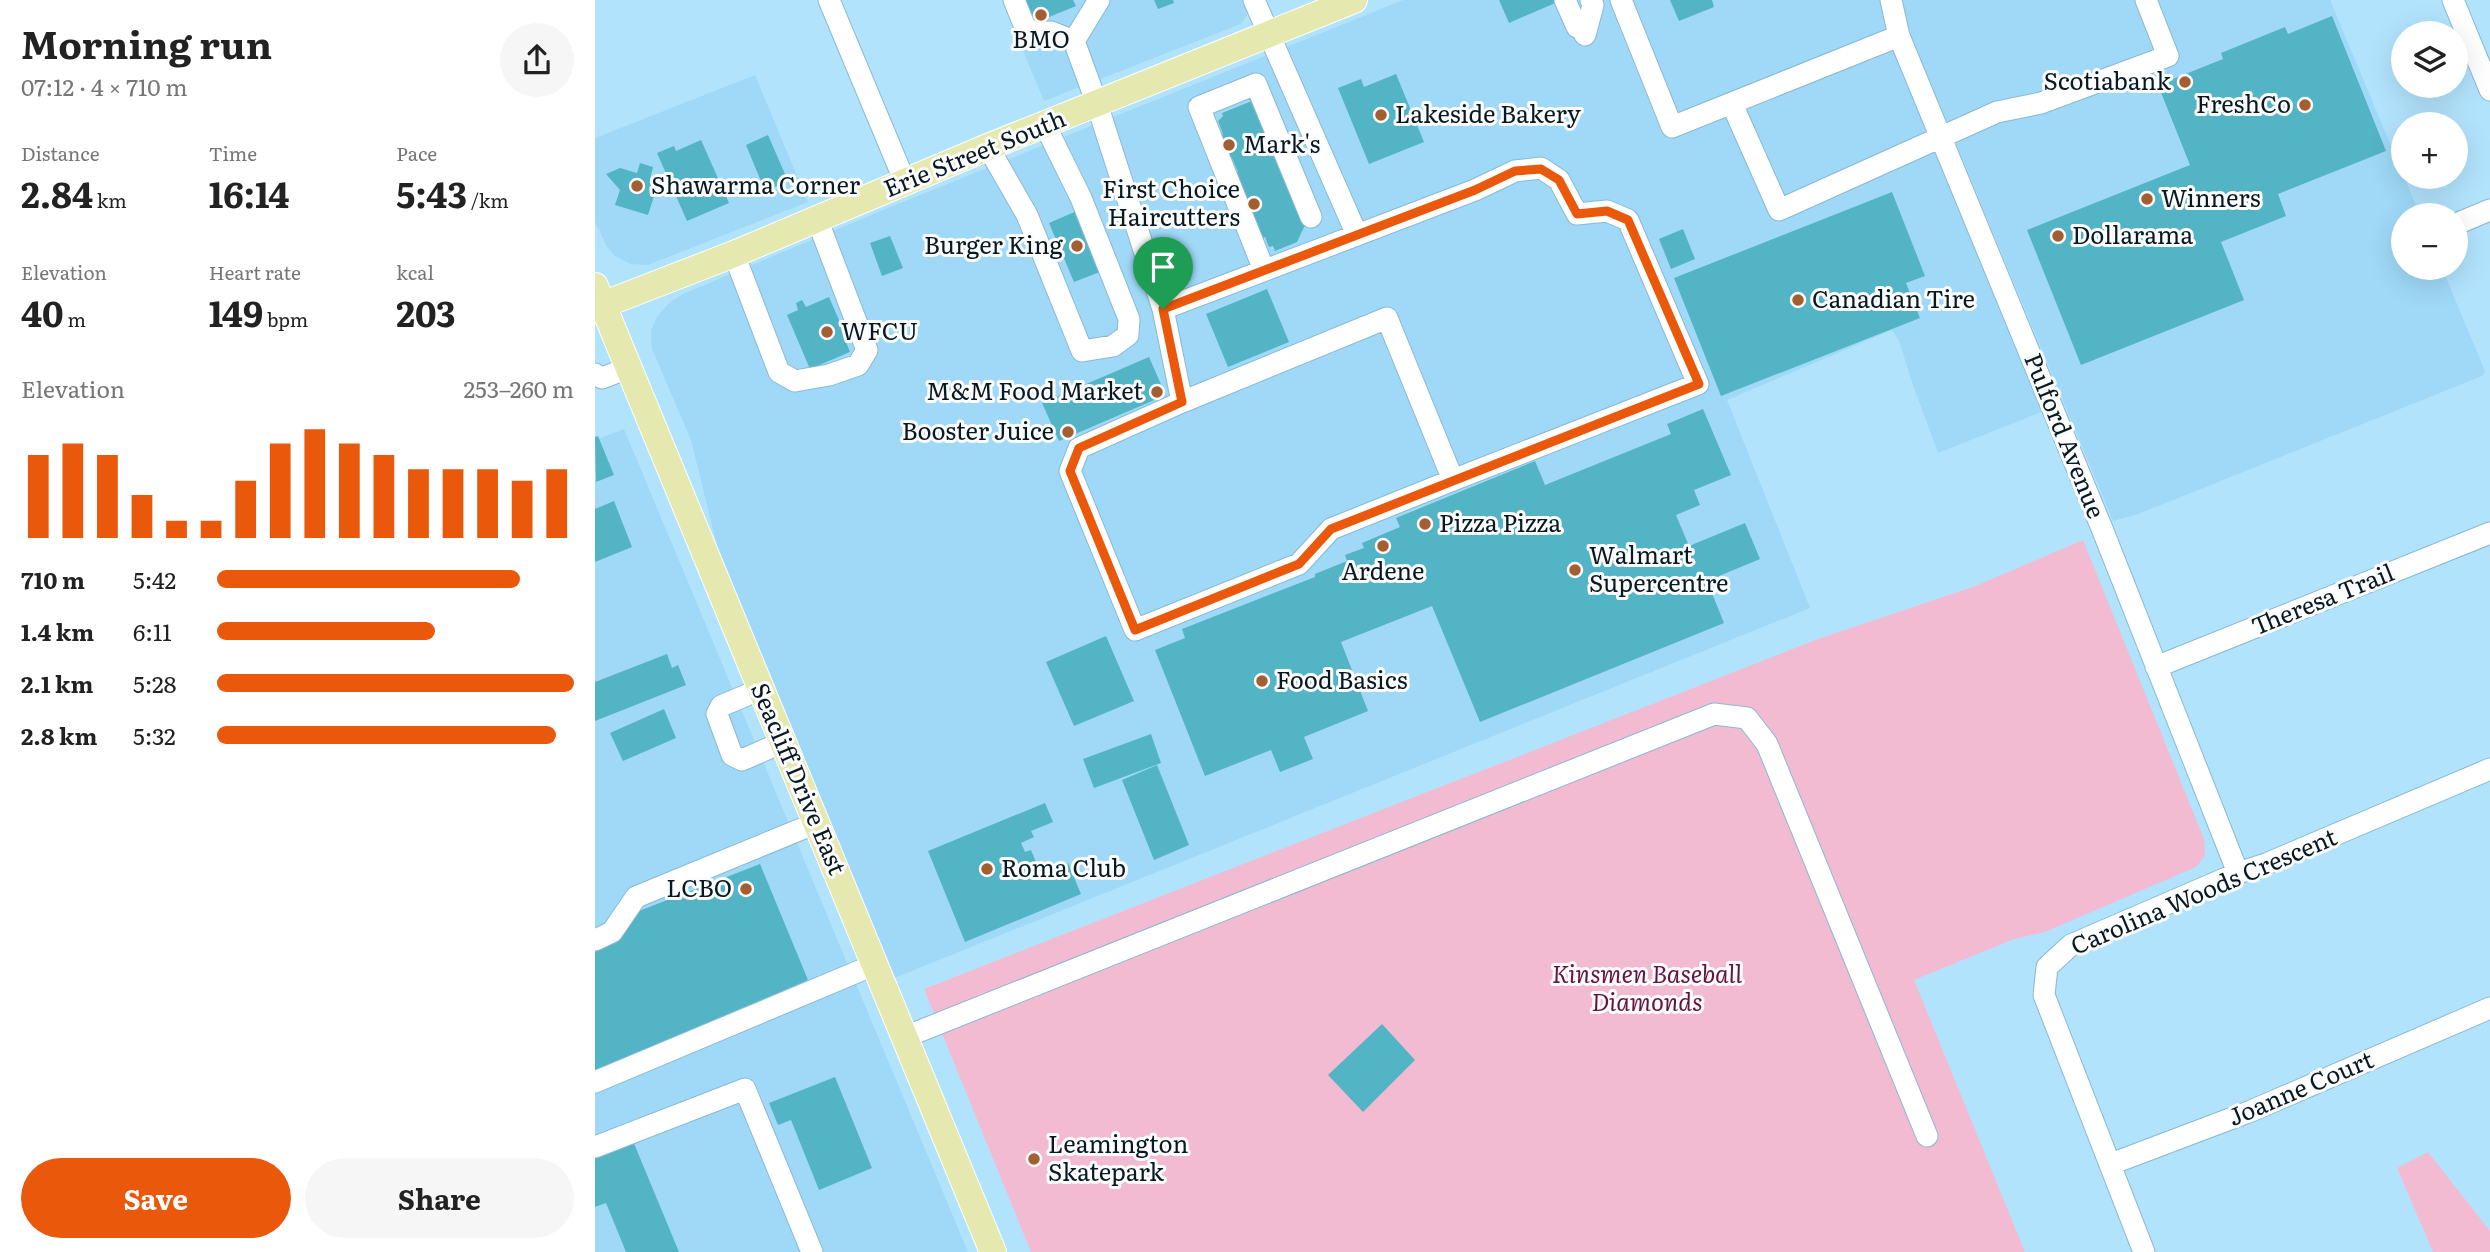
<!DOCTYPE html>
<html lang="en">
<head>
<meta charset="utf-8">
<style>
	:root { --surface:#fff; --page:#f6f6f6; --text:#222; --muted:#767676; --accent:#ea580c }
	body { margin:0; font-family:Literata,serif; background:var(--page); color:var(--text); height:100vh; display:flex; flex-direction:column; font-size:26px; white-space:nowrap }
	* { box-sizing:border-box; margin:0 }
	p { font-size:23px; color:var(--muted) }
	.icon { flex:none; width:38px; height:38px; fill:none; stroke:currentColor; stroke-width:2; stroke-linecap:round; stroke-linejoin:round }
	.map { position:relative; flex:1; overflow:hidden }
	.sheet { display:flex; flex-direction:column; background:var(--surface); width:595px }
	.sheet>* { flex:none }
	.controls { position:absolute; left:1796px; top:21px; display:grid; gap:14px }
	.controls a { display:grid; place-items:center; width:77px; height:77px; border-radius:50%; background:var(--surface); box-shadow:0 7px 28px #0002; font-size:35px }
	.pin { position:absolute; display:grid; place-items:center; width:60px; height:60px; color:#fff; margin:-72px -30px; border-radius:50% 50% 50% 0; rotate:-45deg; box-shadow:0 0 7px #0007 }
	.pin .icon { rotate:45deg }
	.round { display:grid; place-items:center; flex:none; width:74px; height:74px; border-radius:37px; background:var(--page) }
	.overview { display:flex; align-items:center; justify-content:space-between; height:119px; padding:0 21px }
	h1 { font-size:38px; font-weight:700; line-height:52px }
	.figures { display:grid; grid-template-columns:repeat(3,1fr); gap:10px; height:119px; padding:7px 21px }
	.figures div { display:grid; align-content:center }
	.figures b { font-size:35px; font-weight:700 }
	.figures small { font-size:19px; font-weight:400 }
	.figures p { font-size:19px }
	.chart { height:196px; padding:14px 21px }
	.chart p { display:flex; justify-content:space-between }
	.chart svg { width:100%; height:126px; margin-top:7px; stroke:var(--accent); stroke-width:6 }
	.cta { display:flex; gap:14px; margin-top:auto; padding:14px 21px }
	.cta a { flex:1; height:80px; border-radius:42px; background:var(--accent); color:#fff; font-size:28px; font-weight:700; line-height:80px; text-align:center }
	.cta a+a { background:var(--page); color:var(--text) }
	ul { padding:0 21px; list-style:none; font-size:23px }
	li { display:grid; grid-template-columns:112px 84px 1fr; align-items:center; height:52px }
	li i { height:18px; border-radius:9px; background:var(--accent) }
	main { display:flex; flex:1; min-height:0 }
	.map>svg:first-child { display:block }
</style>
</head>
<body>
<main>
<section class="sheet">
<div class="overview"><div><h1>Morning run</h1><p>07:12 · 4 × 710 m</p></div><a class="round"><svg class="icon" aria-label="share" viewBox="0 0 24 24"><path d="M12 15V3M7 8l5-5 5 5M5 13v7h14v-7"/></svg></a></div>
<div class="figures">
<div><p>Distance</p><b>2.84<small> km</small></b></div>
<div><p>Time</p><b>16:14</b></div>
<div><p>Pace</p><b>5:43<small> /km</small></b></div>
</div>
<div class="figures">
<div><p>Elevation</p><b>40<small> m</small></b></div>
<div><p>Heart rate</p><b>149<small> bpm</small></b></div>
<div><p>kcal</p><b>203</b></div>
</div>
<div class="chart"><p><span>Elevation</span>253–260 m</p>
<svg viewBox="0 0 160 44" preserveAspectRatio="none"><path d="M5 44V15M15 44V11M25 44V15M35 44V29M45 44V38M55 44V38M65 44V24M75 44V11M85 44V6M95 44V11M105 44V15M115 44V20M125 44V20M135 44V20M145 44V24M155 44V20"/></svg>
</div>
<ul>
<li><b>710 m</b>5:42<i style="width:85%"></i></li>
<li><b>1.4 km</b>6:11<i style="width:61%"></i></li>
<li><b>2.1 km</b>5:28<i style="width:100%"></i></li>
<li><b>2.8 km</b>5:32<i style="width:95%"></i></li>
</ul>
<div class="cta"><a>Save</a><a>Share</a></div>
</section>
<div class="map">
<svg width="1895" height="1252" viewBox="0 0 1895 1252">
	<rect width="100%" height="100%" fill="#b2e3fd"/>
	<path fill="#9fd9f7" d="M407 0H652L654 12 646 24 449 101Z
		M808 0H1288L1449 411 1343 453 1318 385 1304 341 1297 330 1132 400 1215 608 297 979 124 554 96 440 57 349 56 331 61 318 76 301 88 294 288 210Z
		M1305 0H1735L1825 215H1808V268H1847L1890 371 1887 376 1596 493 1543 514 1518 521 1317 38Z
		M160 75 213 202 53 265 35 264 19 255 12 247 0 222V138Z
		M29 429 373 1252H0V440Z"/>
	<path fill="#f3bbd2" d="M1488 540 1609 839 1610 856 1601 867 1450 932 1419 939 1319 980 1430 1252H436L329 989 1226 638 1378 587Z
		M1833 1152 1895 1231V1252H1838L1802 1168Z"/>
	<path fill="#53b4c6" d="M427 0H478L481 6 437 24Z
		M559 0H578L579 3 563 9Z
		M904 0H967L914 23Z
		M1075 0H1117L1119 7 1084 21Z
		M1737 16 1791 151 1683 194 1691 216 1626 242 1649 300 1486 365 1432 230 1595 165 1563 85 1628 59 1626 53 1690 27 1693 34Z
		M801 74 829 142 774 164 743 88 766 79 769 87Z
		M659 100 710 225 702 242 680 251 678 246 674 247 670 237 667 238 656 212 659 211 654 199H651L640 173 643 172 637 158 635 159 625 135 628 134 623 121 628 116 627 113Z
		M173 135 193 181 170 191 151 145Z
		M106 140 134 203 92 221 62 153 79 146 81 151Z
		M45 163 58 167 55 179 64 181 53 215 20 205 25 190 11 174 25 168 42 173Z
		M1297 192 1330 276 1311 283 1325 318 1126 396 1079 278Z
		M484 210 510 270 479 282 454 223Z
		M1088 229 1100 259 1076 269 1064 239Z
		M295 236 308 268 287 276 275 243Z
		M672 289 694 342 633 367 611 314Z
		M234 297 247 327 260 322 266 336 251 342 255 352 215 369 192 315 203 310 201 303 207 300 211 307Z
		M554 357 568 389 564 398 464 441 447 403Z
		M1108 409 1136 475 1099 490 1105 505 1081 515 1094 546 1150 523 1165 559 1112 581 1129 623 885 722 837 606 746 642 773 711 709 737 718 759 685 772 676 750 610 776 560 650 590 638 587 629 720 577V574L752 561 750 555 769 548 767 543 805 527 801 518 940 461 950 485 1076 434 1072 424Z
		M3 436 19 475 1 482 0 437Z
		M19 501 37 547 0 562V509Z
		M511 636 539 701 479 726 451 662Z
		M72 654 77 668 83 665 91 685 0 721V682Z
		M69 709 81 738 28 761 15 733Z
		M556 734 566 763 499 788 488 759Z
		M562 765 594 845 559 860 527 780Z
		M450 803 458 822 436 831 439 837 426 843 430 852 436 850 446 874 473 863 486 894 370 942 333 851Z
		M165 864 213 980 0 1071V947L29 934 44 911Z
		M787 1024 820 1060 768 1112 733 1075Z
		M240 1077 277 1168 224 1190 196 1120 183 1125 174 1103Z
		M38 1141 84 1252H31L11 1203 0 1207V1157Z"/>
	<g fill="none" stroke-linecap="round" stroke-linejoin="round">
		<g stroke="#89b9d2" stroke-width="23">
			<path id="minor" d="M234 0 310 182
				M419 0 430 27 440 33 456 32 479 41
				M504 0 479 41 502 104 568 309 587 402 484 448 475 471 540 630 704 564 736 529 858 480 792 318 587 402
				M659 0 762 235 880 190 920 171 946 168 964 180 982 214 1012 211 1033 220 1103 384 858 480
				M970 0 982 27
				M1026 0 1077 127 1304 36
				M1296 0 1304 36 1508 531 1643 873
				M1858 0 1895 90
				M990 35 998 5 996 0
				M1137 104 1184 210 1402 112 1446 103 1573 56 1551 0
				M393 147 432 215 487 351 518 346 533 335 534 319 486 198 450 125
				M1866 222 1895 210
				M139 254 184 372 200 381 234 375 263 365 272 350 222 219
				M669 270 604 107 661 84 716 217
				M568 309 762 235
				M0 374 7 378 33 368
				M1561 667 1895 533
				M166 689 126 706 122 714 137 755 147 760 188 742
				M0 940 17 932 41 897 221 823
				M310 1037 1119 714 1152 718 1172 744 1332 1136
				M0 1082 281 964
				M0 1147 150 1089 217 1252
				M1516 1164 1656 1111 1895 1008
				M1549 1252 1449 995 1452 967 1476 945 1643 873 1671 864 1895 769"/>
		</g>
		<g stroke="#fff" stroke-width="28">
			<path id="major" d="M0 286 398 1252
				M7 305 139 254 393 147 759 0"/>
		</g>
		<use href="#minor" stroke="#fff" stroke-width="21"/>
		<use href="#major" stroke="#e5e9af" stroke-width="26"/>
	</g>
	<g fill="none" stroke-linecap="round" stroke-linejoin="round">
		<g stroke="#fff" stroke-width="14">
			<path id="route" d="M946 169 964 180 982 214 1012 211 1033 220 1104 384 736 529 704 564 540 630 475 471 484 448 587 402 568 309 880 190 920 171Z"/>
		</g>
		<use href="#route" stroke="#ea580c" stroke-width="9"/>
	</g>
	<g fill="#a35e31" stroke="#fcfcfc" stroke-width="2.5">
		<circle cx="446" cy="15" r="7"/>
		<circle cx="1590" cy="82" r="7"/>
		<circle cx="1710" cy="105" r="7"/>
		<circle cx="786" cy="115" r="7"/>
		<circle cx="634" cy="145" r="7"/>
		<circle cx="42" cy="186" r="7"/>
		<circle cx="1552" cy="199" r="7"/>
		<circle cx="659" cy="204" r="7"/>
		<circle cx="1463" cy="236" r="7"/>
		<circle cx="482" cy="246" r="7"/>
		<circle cx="1203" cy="300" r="7"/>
		<circle cx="232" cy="332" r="7"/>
		<circle cx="562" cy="392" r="7"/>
		<circle cx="473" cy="432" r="7"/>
		<circle cx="830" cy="524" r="7"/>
		<circle cx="788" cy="546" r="7"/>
		<circle cx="980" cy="570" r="7"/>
		<circle cx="667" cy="681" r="7"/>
		<circle cx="392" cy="869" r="7"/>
		<circle cx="151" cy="889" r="7"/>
		<circle cx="439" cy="1159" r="7"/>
	</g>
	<g text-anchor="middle" stroke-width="6" stroke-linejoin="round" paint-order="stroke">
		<g font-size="24" fill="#071a23" stroke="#fcfcfc" text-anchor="start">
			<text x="446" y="48" text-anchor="middle">BMO</text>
			<text x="1576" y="90" text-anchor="end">Scotiabank</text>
			<text x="1696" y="113" text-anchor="end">FreshCo</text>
			<text x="800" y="123">Lakeside Bakery</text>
			<text x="648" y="153">Mark's</text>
			<text x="56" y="194">Shawarma Corner</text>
			<text x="645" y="198" text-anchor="end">First Choice<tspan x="645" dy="28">Haircutters</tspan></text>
			<text x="1566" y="207">Winners</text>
			<text x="1477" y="244">Dollarama</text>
			<text x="468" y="254" text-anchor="end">Burger King</text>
			<text x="1217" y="308">Canadian Tire</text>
			<text x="246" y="340">WFCU</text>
			<text x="548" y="400" text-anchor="end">M&amp;M Food Market</text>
			<text x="459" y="440" text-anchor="end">Booster Juice</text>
			<text x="844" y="532">Pizza Pizza</text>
			<text x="994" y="564">Walmart<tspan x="994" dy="28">Supercentre</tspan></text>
			<text x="788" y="580" text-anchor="middle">Ardene</text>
			<text x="681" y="689">Food Basics</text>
			<text x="406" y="877">Roma Club</text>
			<text x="137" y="897" text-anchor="end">LCBO</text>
			<text x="453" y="1153">Leamington<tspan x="453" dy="28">Skatepark</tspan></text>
		</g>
		<g font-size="24" fill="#071a23" stroke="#fcfcfc">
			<text transform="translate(380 154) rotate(-22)" y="8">Erie Street South</text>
			<text transform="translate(1469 436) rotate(68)" y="8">Pulford Avenue</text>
			<text transform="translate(1728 600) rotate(-22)" y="8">Theresa Trail</text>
			<text transform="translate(203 779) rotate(67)" y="8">Seacliff Drive East</text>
			<text transform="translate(1609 892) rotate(-23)" y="8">Carolina Woods Crescent</text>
			<text transform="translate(1706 1089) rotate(-23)" y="8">Joanne Court</text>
		</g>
		<g font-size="24" font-style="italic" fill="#661341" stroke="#fcfcfc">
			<text x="1052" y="983">Kinsmen Baseball<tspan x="1052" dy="28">Diamonds</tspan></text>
		</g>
	</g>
</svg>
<div class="controls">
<a><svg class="icon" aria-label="layers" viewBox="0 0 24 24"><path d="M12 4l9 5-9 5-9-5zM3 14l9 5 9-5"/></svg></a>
<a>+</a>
<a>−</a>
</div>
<div class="pin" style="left:568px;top:309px;background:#1e9e55"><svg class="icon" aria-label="arrive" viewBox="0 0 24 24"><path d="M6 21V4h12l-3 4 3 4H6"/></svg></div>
</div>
</main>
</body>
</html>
